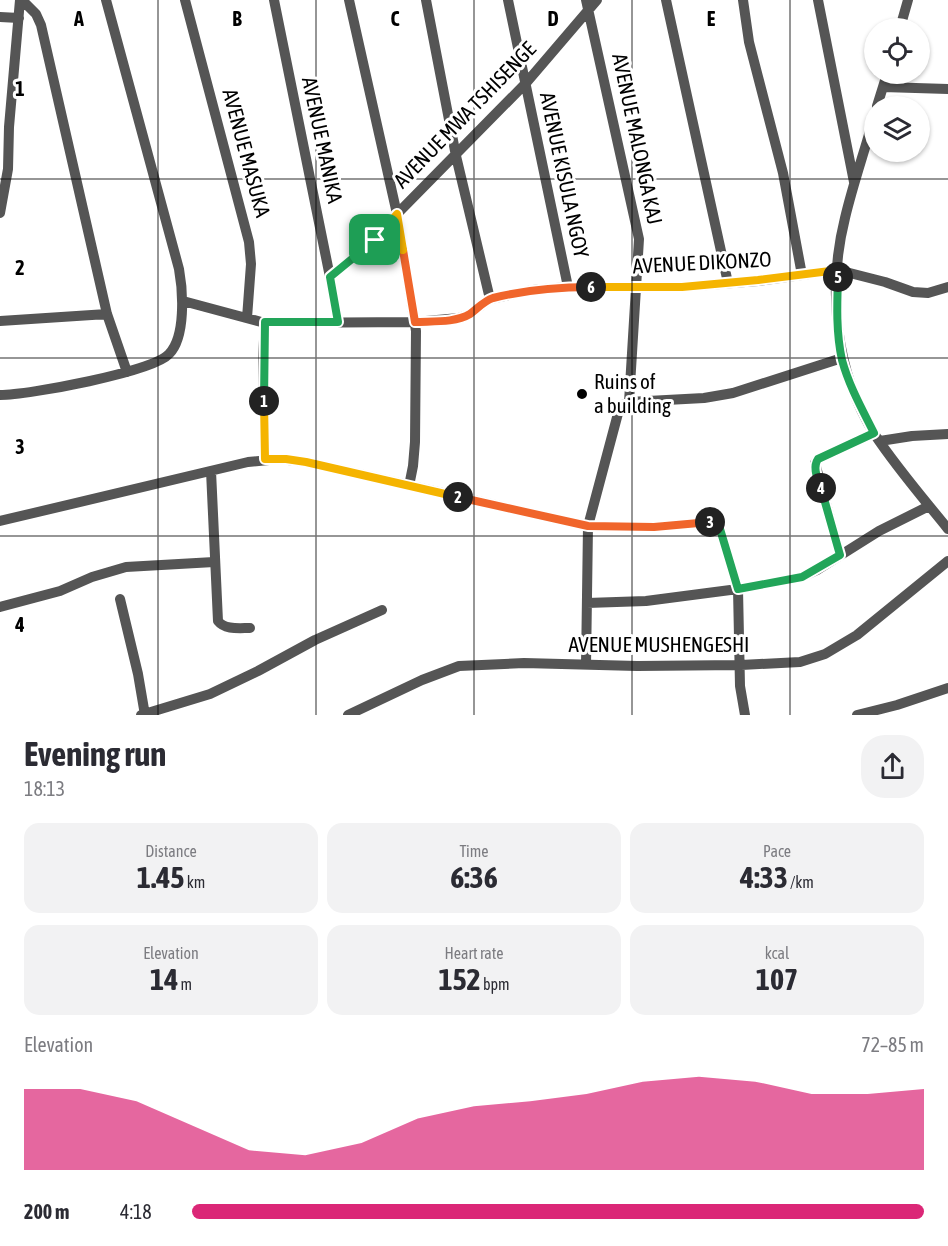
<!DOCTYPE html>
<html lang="en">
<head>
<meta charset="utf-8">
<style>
	:root { --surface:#fff; --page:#f2f2f3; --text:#2b2b33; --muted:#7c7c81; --accent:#db2777 }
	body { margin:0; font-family:"Asap Condensed",sans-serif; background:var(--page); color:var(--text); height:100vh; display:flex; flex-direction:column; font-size:22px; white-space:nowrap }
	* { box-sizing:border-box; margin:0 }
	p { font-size:20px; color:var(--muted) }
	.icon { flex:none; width:33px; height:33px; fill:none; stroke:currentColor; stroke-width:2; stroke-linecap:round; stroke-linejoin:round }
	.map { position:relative; height:715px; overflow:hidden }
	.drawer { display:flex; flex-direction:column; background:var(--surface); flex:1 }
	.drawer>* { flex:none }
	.fabs { position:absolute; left:864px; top:18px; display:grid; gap:12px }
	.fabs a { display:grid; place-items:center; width:66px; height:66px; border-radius:50%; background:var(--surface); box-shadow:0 2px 4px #0004; font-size:30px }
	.pin { position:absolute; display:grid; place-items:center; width:51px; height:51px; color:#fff; margin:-26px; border-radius:12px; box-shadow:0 3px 9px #0006 }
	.km { position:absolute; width:30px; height:30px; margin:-15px; border-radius:50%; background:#222; color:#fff; font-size:16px; line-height:30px; text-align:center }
	.round { display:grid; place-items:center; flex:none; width:63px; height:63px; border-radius:24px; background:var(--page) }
	.headline { display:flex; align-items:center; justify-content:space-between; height:102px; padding:0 24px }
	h1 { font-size:33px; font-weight:700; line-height:45px }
	.stats { display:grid; grid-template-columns:repeat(3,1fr); gap:9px; height:102px; padding:6px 24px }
	.stats div { display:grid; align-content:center; border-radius:15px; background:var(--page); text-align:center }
	.stats b { font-size:30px; font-weight:700 }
	.stats small { font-size:16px; font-weight:400 }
	.stats p { font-size:16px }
	.chart { height:168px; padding:12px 24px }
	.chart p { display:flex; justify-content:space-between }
	.chart svg { width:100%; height:108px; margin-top:6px; fill:var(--accent); opacity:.7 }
	ul { padding:0 24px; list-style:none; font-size:20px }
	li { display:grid; grid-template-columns:96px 72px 1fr; align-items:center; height:45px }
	li i { height:15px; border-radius:8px; background:var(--accent) }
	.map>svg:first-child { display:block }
</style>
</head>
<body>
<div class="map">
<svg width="948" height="715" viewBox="0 0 948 715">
	<rect width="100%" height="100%" fill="#fff"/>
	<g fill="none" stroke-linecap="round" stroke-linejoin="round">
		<path stroke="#555" stroke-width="10" d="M22 0 36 14 41 25 107 314 127 372
			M185 0 249 242 251 264 247 318
			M274 0 330 277 338 323
			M349 0 397 214 416 331 415 442 413 466 409 486
			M426 0 456 156 490 299
			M508 0 568 287
			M586 0 639 239 629 402
			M666 0 728 283
			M743 0 749 42 783 173 802 275
			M818 0 854 182
			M0 17 19 18
			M900 28 908 0
			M883 87 948 89
			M877 106 887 74
			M874 117C865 150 853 184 845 218 827 290 835 372 875 435 897 468 923 498 948 529
			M0 213 8 169 9 127 20 0
			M330 277 375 240 397 214 526 83 597 0
			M183 301 265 323 415 322 459 318 470 314 490 299 533 290 568 287H682L758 281 838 270 885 282 913 292 928 293 948 287
			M0 321 107 314
			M265 323 263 357 265 459
			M0 395C28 395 153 372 169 354 186 337 183 291 179 269L106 0
			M880 441 912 436 948 434
			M211 471 218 621C225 630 239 628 250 628
			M0 521 248 462 279 459 306 462 588 526 654 527 714 522 720 529 738 589 740 686 745 715
			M840 555 815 463 818 459 874 433
			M120 599 138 674 145 715
			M587 603 646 601 738 589 802 577 817 570 879 531 929 506
			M0 607 60 591 92 577 126 567 214 562
			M586 665 588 526 620 406 629 402 704 398 733 393 842 358
			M141 715 210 694 258 671 315 640 382 610
			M348 715 422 680 459 666 524 663 637 666 741 665 800 662 825 654 857 635 948 561
			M857 715 897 705 948 688"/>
	</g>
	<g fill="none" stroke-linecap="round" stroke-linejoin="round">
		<g stroke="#fff" stroke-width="12">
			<path id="split-1" d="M264 401 265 322H338L330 277 375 240"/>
		</g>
		<g stroke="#fff" stroke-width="12">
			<path id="split-2" d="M264 401 265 459H286L306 462 458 497"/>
		</g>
		<g stroke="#fff" stroke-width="12">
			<path id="split-3" d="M458 497 588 526 654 527 710 522"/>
		</g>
		<g stroke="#fff" stroke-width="12">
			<path id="split-4" d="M710 522 718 524 720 529 738 589 802 577 840 555 821 488"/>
		</g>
		<g stroke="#fff" stroke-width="12">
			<path id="split-5" d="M821 488C818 479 812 468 818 459L874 433C862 409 849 386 842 360 836 333 837 305 838 277"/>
		</g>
		<g stroke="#fff" stroke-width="12">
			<path id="split-6" d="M591 287H682L758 280 838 270V277"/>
		</g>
		<g stroke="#fff" stroke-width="12">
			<path id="split-7" d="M403 250 415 322C433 321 455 323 470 314 478 308 484 301 493 298 525 290 558 287 591 287"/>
		</g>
		<g stroke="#fff" stroke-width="12">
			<path id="split-8" d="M375 240 397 214 403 250"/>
		</g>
		<use href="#split-1" stroke="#22a559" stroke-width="8"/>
		<use href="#split-2" stroke="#f5b400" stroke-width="8"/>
		<use href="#split-3" stroke="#f0652b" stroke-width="8"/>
		<use href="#split-4" stroke="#22a559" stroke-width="8"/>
		<use href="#split-5" stroke="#22a559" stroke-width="8"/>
		<use href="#split-6" stroke="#f5b400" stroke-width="8"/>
		<use href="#split-7" stroke="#f0652b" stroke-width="8"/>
		<use href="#split-8" stroke="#f5b400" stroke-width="8"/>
	</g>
	<path fill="none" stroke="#000" stroke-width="1.5" stroke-opacity="0.55" d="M158 0V715M316 0V715M474 0V715M632 0V715M790 0V715M0 179H948M0 358H948M0 536H948"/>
	<circle fill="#000" stroke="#fff" stroke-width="2" cx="582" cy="394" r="6"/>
	<g text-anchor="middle" stroke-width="6" stroke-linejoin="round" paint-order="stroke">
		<g font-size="21" fill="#000" stroke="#fff">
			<text transform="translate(465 115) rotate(-46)" y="7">AVENUE MWA TSHISENGE</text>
			<text transform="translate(637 139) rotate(78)" y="7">AVENUE MALONGA KAJ</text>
			<text transform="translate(322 140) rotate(78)" y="7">AVENUE MANIKA</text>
			<text transform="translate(246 153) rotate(75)" y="7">AVENUE MASUKA</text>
			<text transform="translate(564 175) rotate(78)" y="7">AVENUE KISULA NGOY</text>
			<text transform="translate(702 263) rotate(-3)" y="7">AVENUE DIKONZO</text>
			<text x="659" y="652">AVENUE MUSHENGESHI</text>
		</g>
		<g font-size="21" fill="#000" stroke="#fff" text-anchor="start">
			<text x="594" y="389">Ruins of<tspan x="594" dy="24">a building</tspan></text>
		</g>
	</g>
	<g font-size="20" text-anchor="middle" font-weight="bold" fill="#000" stroke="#fff" stroke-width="6" stroke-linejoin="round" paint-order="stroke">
		<text x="79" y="26">A</text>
		<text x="237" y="26">B</text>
		<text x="395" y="26">C</text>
		<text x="553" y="26">D</text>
		<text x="711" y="26">E</text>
		<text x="20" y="96">1</text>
		<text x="20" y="275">2</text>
		<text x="20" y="454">3</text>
		<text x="20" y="632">4</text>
	</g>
</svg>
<div class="fabs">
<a><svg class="icon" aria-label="locate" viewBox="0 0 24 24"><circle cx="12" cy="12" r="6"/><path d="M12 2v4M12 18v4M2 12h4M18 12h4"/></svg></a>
<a><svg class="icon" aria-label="layers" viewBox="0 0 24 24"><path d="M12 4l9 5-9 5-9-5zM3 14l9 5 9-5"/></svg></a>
</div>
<div class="pin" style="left:375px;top:240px;background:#1e9e55"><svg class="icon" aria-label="arrive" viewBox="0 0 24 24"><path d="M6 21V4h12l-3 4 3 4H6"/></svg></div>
<b class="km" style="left:264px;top:401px">1</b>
<b class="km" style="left:458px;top:497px">2</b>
<b class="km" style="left:710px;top:522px">3</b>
<b class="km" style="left:821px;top:488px">4</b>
<b class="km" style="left:838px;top:277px">5</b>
<b class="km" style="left:591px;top:287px">6</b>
</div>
<section class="drawer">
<div class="headline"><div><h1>Evening run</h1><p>18:13</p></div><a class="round"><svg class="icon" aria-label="share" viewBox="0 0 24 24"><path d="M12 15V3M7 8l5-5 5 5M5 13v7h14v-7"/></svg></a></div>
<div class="stats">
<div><p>Distance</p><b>1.45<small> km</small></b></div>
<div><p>Time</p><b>6:36</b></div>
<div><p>Pace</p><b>4:33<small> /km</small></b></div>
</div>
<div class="stats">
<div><p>Elevation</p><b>14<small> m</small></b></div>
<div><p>Heart rate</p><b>152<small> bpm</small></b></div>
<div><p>kcal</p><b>107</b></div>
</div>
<div class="chart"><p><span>Elevation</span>72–85 m</p>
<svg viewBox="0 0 160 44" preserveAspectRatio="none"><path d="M0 44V11L10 11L20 16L30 26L40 36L50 38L60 33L70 23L80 18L90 16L100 13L110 8L120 6L130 8L140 13L150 13L160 11V44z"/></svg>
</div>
<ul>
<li><b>200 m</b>4:18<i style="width:100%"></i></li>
</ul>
</section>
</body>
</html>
